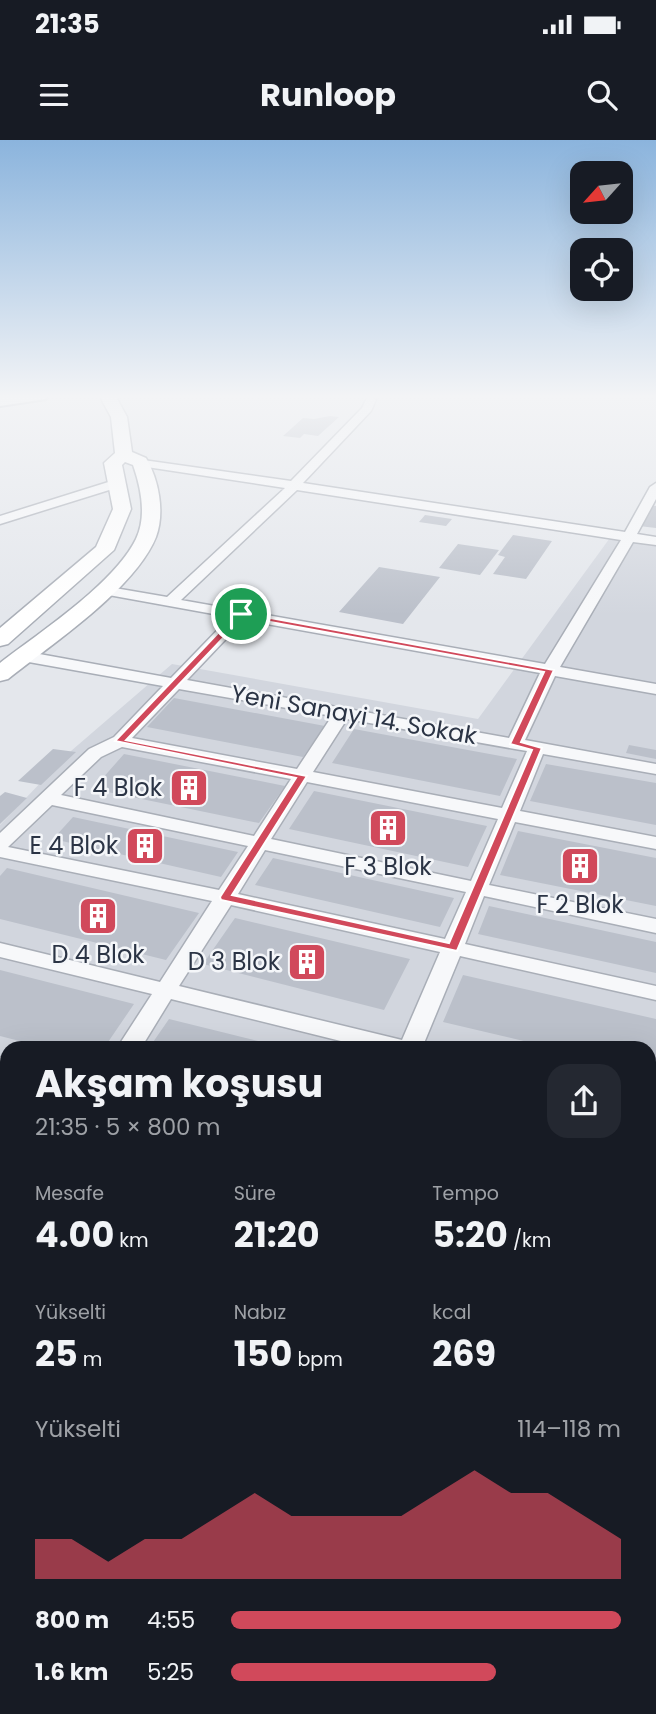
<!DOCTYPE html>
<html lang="tr">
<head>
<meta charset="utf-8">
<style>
	:root { --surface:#171b24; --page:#242831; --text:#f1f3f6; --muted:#9ea1a6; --accent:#d1495b }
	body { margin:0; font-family:Poppins,sans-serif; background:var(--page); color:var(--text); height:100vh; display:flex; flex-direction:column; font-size:26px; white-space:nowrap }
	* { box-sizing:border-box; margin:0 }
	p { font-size:23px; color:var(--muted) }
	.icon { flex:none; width:38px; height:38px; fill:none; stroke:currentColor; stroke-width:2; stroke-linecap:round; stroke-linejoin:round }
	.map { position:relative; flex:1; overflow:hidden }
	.panel { position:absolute; left:0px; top:901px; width:656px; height:674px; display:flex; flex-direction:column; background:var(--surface); border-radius:21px 21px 0 0; box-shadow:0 7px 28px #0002 }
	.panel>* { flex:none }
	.needle { width:46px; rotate:243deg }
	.controls { position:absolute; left:570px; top:21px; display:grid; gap:14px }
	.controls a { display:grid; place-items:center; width:63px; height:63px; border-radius:14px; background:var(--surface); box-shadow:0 7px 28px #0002; font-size:35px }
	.pin { position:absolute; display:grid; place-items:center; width:60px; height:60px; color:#fff; margin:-30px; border:4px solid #fff; border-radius:50%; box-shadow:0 2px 7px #0007 }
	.round { display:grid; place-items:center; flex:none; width:74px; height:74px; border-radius:21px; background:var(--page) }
	.headline { display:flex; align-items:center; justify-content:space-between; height:119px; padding:0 35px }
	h1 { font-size:38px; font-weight:700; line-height:52px }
	.metrics { display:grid; grid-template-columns:repeat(3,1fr); gap:10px; height:119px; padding:7px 35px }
	.metrics div { display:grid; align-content:center }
	.metrics b { font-size:35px; font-weight:700 }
	.metrics small { font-size:19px; font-weight:400 }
	.metrics p { font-size:19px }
	.chart { height:196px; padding:14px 35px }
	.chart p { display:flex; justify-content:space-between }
	.chart svg { width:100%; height:126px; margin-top:7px; fill:var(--accent); opacity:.7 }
	ul { padding:0 35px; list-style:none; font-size:23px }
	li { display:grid; grid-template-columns:112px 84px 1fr; align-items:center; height:52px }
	li i { height:18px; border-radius:9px; background:var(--accent) }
	.status { display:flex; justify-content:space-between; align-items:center; height:49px; padding:0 35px; background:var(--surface); direction:ltr }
	.status svg { height:19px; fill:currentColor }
	header { display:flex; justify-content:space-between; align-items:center; height:91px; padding:0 35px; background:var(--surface); font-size:32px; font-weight:700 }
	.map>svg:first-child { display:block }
</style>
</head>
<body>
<div class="status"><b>21:35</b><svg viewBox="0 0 49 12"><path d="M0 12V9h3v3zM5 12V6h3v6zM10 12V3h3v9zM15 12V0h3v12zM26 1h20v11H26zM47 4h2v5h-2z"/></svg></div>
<header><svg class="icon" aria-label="menu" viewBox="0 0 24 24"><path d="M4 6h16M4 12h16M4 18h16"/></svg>Runloop<svg class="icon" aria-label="search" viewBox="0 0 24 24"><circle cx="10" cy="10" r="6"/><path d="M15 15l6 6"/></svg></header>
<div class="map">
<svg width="656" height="1574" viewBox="0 0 656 1574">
	<rect width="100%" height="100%" fill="#e4e7ec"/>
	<path fill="#d2d6de" d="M615 391 656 397V1543L649 1541V908H7V1277L0 1274V685L71 611 172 524 478 579Z"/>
	<path fill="#bbc0ca" d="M330 276 339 277 318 296 304 294 300 298 283 296 303 278 314 279Z
		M650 365 656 366V388L639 386Z
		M425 375 452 379 446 386 419 382Z
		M513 395 552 401 526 439 493 434 505 417 498 415Z
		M458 404 499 410 480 435 439 428Z
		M379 427 440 437 403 484 339 472Z
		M174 558 325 586 303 617 147 587Z
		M354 589 517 619 500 656 332 623Z
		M629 605 656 610V619L626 613Z
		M53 609 76 612 41 645 18 641Z
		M124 614 285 646 259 683 93 649Z
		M546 624 656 643V685L530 661Z
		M314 651 487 686 468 727 289 689Z
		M5 652 27 658 0 684V656Z
		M73 677 238 712 221 737 53 699Z
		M518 691 656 718V766L500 735Z
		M273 718 454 758 440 787 255 745Z
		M7 728 199 773 166 820 0 779V736Z
		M489 766 656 802V833L478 794Z
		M235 778 410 819 384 870 203 824Z
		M0 830 134 864 104 908H47L0 896Z
		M463 835 656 879V933L649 932V908H553L443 882Z
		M169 879 282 907V908H149Z
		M0 952 7 954V1035L0 1033Z
		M7 1132V1195L0 1192V1142Z
		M649 1278 656 1280V1413L649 1411Z"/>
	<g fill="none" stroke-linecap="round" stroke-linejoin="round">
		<g stroke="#a9aeb7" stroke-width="3">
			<path id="street" d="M371 257 376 260 371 271 303 343 625 392 650 347 656 343V359L637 394 656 397V405L633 402 560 527 656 544V554L555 536 525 600 656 624V634L543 614 520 671 656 697V709L515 682 489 745 656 779V793L484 756 465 804 656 846V860L460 816 422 908H369L171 859 141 908H117L152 854 0 817V803L160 842 212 761 0 717V693L89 609 114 597 163 546 23 521 15 516 23 511 171 538 230 477 103 454 96 450 103 446 167 457 285 348 140 326 136 325V319L291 341 362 268 367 258ZM297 350 621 400 545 524 181 460ZM244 480 540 533 509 598 187 540ZM179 549 332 576 297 629 132 598ZM347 579 515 609 527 611 502 668 313 632ZM122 607 291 639 254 696 61 655 101 617ZM307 642 498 679 471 741 271 699ZM52 665 248 706 219 750 8 707ZM265 710 466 752 445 799 238 754ZM231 765 440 812 402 900 179 846Z
				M118 339 124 343 122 346 0 384V376Z
				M0 917 7 919V935L0 933Z
				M649 960 656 962V980L649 978Z
				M656 1040V1090L652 1092 656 1093V1115L649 1113V1042Z
				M0 1054 7 1056V1077L0 1075Z
				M7 1088V1119L0 1121V1090Z
				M649 1252 656 1253V1281L649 1280Z
				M7 1512V1548L0 1549V1513Z
				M98 1568H134V1574H98Z
				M530 1568H567L569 1574H533Z"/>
		</g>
		<g stroke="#a9aeb7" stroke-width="3">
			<path id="secondary" d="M99 255H115L127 277 132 312 146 318C159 340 165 373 156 397 135 449 52 504 8 539L0 541V523C40 492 114 444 136 399 147 376 141 348 133 325L125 322 122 325 131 369 114 410 8 504 0 506V488L96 407 113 369 104 323 115 313 111 277Z
				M0 1221 7 1224V1262L0 1259Z
				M649 1437 656 1439V1487L649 1485Z"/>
		</g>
		<g stroke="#8b94a3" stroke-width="4">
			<path id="highway" d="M0 255H49L46 259 0 266Z"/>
		</g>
		<use href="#street" fill="#f7f8fa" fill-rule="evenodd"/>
		<use href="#secondary" fill="#fff" fill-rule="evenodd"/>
		<use href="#highway" fill="#fff" fill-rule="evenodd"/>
	</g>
	<linearGradient id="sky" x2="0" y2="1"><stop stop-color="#8bb4dd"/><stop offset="0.54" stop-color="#f3f4f6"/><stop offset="1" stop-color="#f3f4f6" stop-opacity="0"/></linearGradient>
	<rect width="656" height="475" fill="url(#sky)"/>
	<path fill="#d1495b" stroke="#fff" stroke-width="2" fill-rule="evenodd" d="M238 472 554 530 521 602 542 608 457 811 221 760 220 757 296 638 115 601ZM243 477 544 532 510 604 532 610 449 803 232 755 307 636 126 600Z"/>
	<defs>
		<g id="building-square" transform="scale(2.0125)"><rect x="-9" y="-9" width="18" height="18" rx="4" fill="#d1495b" stroke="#f4f6f9"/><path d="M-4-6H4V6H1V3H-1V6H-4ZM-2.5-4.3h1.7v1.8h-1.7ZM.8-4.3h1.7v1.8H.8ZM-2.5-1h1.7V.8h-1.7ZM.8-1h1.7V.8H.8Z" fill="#fff"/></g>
	</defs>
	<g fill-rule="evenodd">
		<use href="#building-square" x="189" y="648"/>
		<use href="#building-square" x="388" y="688"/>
		<use href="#building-square" x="145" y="706"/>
		<use href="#building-square" x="580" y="726"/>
		<use href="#building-square" x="98" y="776"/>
		<use href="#building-square" x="307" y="822"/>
	</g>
	<g text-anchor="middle" stroke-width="5" stroke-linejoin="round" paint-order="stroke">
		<g font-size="24" fill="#2b3445" stroke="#f4f6f9">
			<text transform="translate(354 575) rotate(10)" y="8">Yeni Sanayi 14. Sokak</text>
		</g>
		<g font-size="24" fill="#2b3445" stroke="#f4f6f9" text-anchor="end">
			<text x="162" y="656">F 4 Blok</text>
			<text x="118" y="714">E 4 Blok</text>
			<text x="388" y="735" text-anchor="middle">F 3 Blok</text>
			<text x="580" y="773" text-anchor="middle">F 2 Blok</text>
			<text x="98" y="823" text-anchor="middle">D 4 Blok</text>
			<text x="280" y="830">D 3 Blok</text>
		</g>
	</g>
</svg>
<div class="controls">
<a><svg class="needle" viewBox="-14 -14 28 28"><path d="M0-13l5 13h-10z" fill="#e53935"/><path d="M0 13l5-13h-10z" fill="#9ea1a6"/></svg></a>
<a><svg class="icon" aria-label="locate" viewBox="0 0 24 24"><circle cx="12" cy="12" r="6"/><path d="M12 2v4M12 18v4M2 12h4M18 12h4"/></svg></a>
</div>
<div class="pin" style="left:241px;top:474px;background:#1e9e55"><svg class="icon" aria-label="arrive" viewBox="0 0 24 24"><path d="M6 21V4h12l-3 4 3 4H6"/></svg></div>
<section class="panel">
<div class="headline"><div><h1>Akşam koşusu</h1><p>21:35 · 5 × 800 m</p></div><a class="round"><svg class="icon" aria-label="share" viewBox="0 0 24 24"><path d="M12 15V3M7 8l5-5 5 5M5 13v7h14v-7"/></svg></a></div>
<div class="metrics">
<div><p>Mesafe</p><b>4.00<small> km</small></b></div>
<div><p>Süre</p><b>21:20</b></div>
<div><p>Tempo</p><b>5:20<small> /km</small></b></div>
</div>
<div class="metrics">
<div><p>Yükselti</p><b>25<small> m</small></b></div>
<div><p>Nabız</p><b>150<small> bpm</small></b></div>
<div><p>kcal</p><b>269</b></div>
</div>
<div class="chart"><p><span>Yükselti</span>114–118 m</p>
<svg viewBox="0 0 160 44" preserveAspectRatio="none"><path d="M0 44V30L10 30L20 38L30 30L40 30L50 22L60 14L70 22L80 22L90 22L100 22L110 14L120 6L130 14L140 14L150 22L160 30V44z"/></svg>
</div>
<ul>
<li><b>800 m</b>4:55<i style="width:100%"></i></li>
<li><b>1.6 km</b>5:25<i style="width:68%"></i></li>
</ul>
</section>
</div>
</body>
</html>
